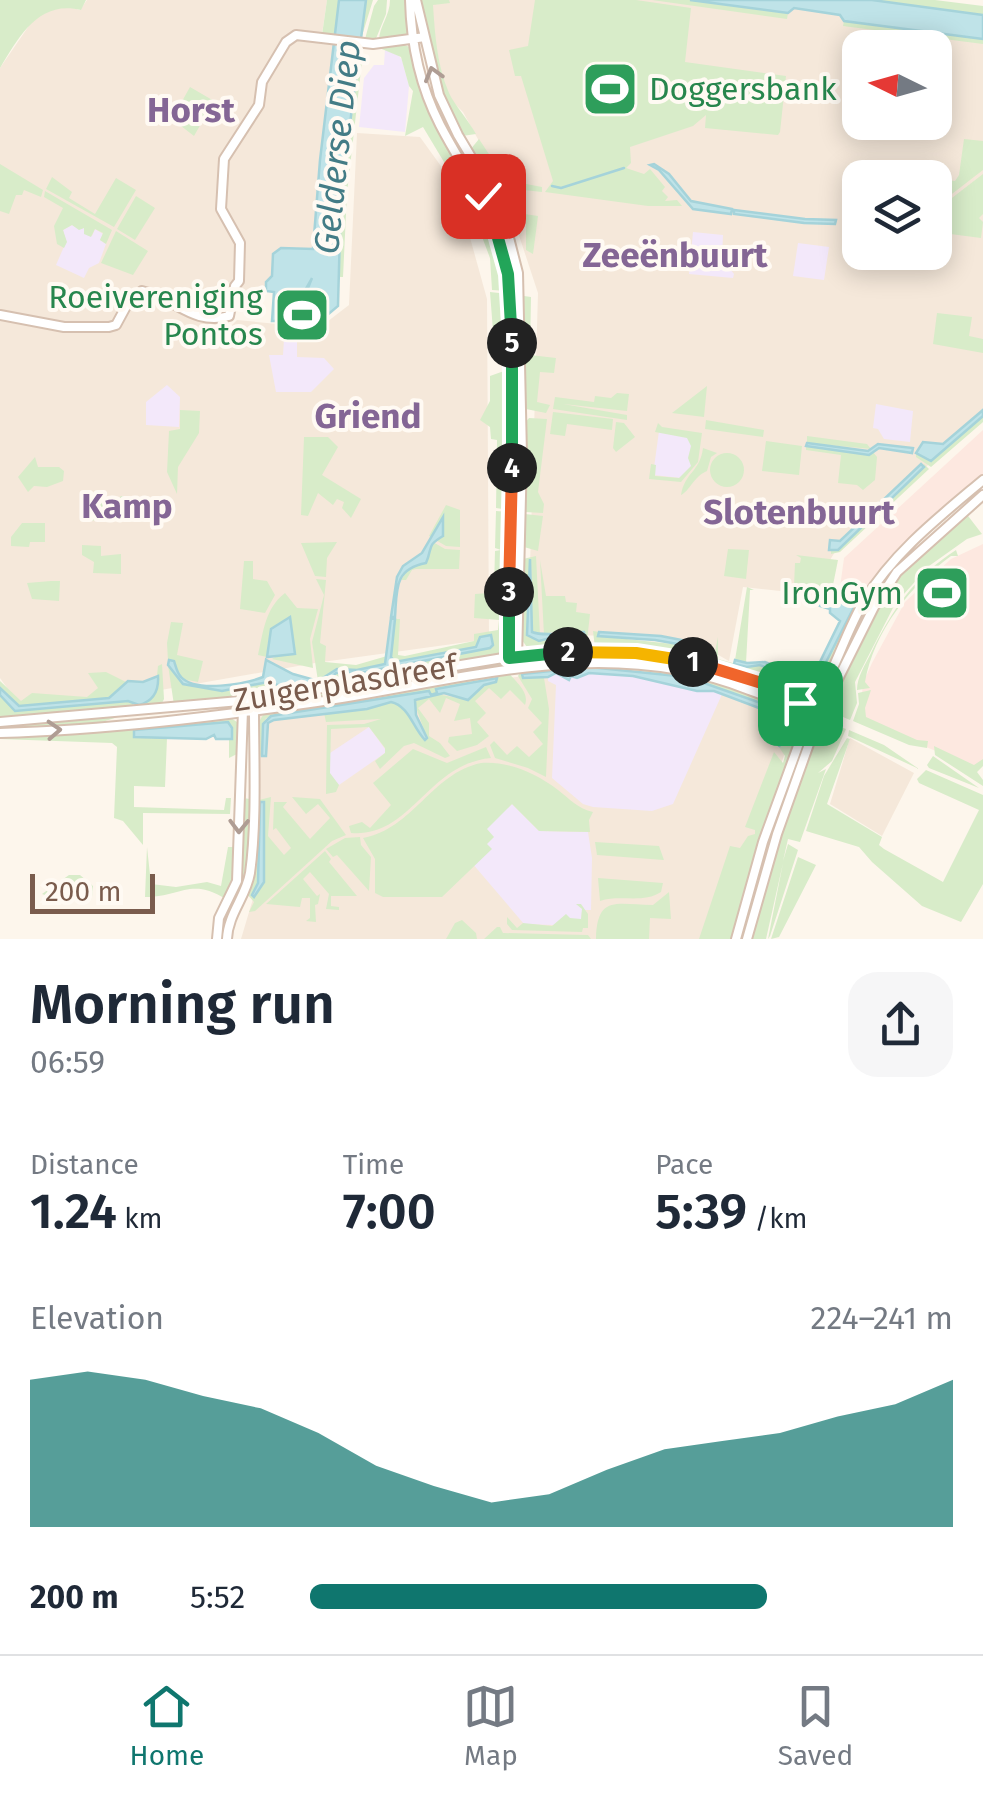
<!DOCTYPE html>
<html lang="en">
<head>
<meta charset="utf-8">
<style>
	:root { --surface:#fff; --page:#f6f6f7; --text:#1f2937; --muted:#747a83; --line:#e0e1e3; --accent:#0f766e }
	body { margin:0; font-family:"Fira Sans",sans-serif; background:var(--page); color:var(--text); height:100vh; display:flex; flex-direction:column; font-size:38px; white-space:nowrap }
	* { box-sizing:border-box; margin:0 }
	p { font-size:32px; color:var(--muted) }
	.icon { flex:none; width:55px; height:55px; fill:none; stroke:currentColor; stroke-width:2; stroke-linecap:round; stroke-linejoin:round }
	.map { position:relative; height:939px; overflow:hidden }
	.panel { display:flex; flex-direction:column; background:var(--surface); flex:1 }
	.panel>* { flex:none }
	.needle { width:65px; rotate:275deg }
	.tools { position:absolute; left:842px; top:30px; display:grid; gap:20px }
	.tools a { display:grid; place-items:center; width:110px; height:110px; border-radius:20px; background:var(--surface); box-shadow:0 5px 25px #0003; font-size:50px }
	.scale { position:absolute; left:30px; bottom:25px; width:125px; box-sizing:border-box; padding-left:10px; border:5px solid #7a5c4d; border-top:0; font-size:28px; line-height:35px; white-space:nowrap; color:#7a5c4d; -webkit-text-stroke:8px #fffaf3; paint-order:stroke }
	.pin { position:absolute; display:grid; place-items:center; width:85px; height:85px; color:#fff; margin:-42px; border-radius:20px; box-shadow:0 5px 15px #0006 }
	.km { position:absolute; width:50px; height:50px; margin:-25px; border-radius:50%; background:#222; color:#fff; font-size:28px; line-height:50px; text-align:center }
	.round { display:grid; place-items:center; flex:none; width:105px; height:105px; border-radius:30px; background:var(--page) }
	.head { display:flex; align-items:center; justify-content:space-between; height:170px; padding:0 30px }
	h1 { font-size:55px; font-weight:600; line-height:75px }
	.stats { display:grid; grid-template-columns:repeat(3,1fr); gap:15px; height:170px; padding:10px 30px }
	.stats div { display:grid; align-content:center }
	.stats b { font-size:50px; font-weight:600 }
	.stats small { font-size:28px; font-weight:400 }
	.stats p { font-size:28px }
	.chart { height:280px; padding:20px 30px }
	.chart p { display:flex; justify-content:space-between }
	.chart svg { width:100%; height:180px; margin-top:10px; fill:var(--accent); opacity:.7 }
	ul { padding:0 30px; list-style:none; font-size:32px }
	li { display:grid; grid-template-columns:160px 120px 1fr; align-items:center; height:75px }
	li i { height:25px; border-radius:12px; background:var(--accent) }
	.tab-bar { display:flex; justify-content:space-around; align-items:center; height:140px; border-top:2px solid var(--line); background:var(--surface); font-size:28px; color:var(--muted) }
	.tab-bar a { display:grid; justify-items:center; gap:5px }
	.tab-bar .active { color:var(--accent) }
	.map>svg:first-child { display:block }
</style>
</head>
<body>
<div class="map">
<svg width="983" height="939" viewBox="0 0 983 939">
	<rect width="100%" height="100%" fill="#fdf6ec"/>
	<path fill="#f5e8da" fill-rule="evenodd" d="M87 0H327L322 34 335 36 313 249 306 251 266 282V291H274L230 299 220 337 237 320 319 328 349 305 357 133 420 137 456 187 487 299 489 639 315 663 87 703 23 710 0 678V68L39 11 59 4 80 10Z
		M432 0H707L790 6 983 37V415L838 547 830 560 826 596 743 587 729 661 704 647 648 636 528 635 538 293 501 181 463 112 451 100 443 80 433 32ZM860 48H935V122H860ZM860 178H935V252H860Z
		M566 671 712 685 764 703 795 721 725 939H241L258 882 261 848 259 716 466 683Z
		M850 738 914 773 882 836 830 804Z"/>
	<path fill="#fde8e0" d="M983 430V474L888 559 857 606 838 602 844 558Z
		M983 544V762L970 770 936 751 864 722 861 705 863 683 872 663 905 602 951 559Z"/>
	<path fill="#f3e8fa" d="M385 50 396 52 402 60 409 86 405 132 359 127 364 78 374 65H384Z
		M72 225 79 229 84 228 92 236 95 229 103 234 100 240 106 244 99 263 89 268 84 278 56 265 66 242 63 230Z
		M693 232 723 235 722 258 734 274 733 278 689 274Z
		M798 243 829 247 824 280 793 276Z
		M284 339 297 340V357L324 358 334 369 311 392H276L269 355H283Z
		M167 385 180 397 179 427 146 425V402Z
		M876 404 913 411 910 442 884 439 878 429 873 428Z
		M659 431 696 436 694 465 681 478 653 475Z
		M593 672 634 675 723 692 673 804 652 811 593 807 583 804 552 778 556 685 548 681V677L555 673 571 675Z
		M369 727 385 749V753L339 785 330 774V753Z
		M449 780 508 808 512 804 539 831 588 832 592 858 591 910H582L581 926 524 924 472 863Z"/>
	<path fill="#d8ecc9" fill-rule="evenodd" d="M0 0H86L81 10C38 0 19 37 0 68Z
		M327 0H373L361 39 322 35Z
		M378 0H387L386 14 375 41 365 39 374 6Z
		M390 0H409V31L404 37 379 41C379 26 390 16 390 0Z
		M418 0H449L450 3 433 5C435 35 437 65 449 93 454 104 469 121 476 134L462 136 437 88Z
		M535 0H636L691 8 685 62 786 76 780 132 778 135 705 128 706 115 693 126 630 147 631 163 626 168 644 174 650 169 665 187 662 191 668 197 665 201 677 200 682 206H648L545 192 553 181 521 76H515L509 50 528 46Z
		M652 0H690L788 13 787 19Z
		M872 0H935L983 6V15Z
		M844 21 983 39V44L843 26Z
		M402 44 412 48 418 76 476 191 468 202 423 127 405 136 413 91 409 86 401 57 377 47Z
		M359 51 362 61 347 193 343 277H338L341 193Z
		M190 87 214 101 194 136 172 119Z
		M479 139 506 180 542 187V192L505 188 502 191 511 212 538 216 533 254 526 250V219L505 214 494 188 470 150Z
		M964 139 983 141V170L935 207V186L939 179 955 181 959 175Z
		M0 164 43 190 41 197 24 190 22 195H16L9 214 0 211Z
		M983 174V214L979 218 983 222 981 238 935 232V211Z
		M52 177 72 192 69 198 95 214 116 178 136 190 114 227 46 189Z
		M45 191 112 230 106 244 100 240 103 233 95 229 91 237 84 234V228L79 230 72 225 63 230 67 242 64 248 57 244 54 226 63 208 44 197Z
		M136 196 155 208 135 240 117 229Z
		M476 202 484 204 502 255 508 291 492 290 490 258 470 205Z
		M116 231 148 251 133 275 101 263Z
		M490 292 508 294 509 359 505 362 495 357Z
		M524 296 531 297 530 355 556 358 554 373 540 372 537 402 550 405 546 413 526 409Z
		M937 313 972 317 969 336 983 339V353L933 344Z
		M504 371 510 375 509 510 496 508 497 440 491 439 490 427 480 420 490 401V376Z
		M707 386 704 417 672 413Z
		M617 393 629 394 627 411 563 404 627 415V420L553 409 555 397 594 402 595 396 611 398Z
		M180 410 200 411 199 433 178 467 177 494 167 472 169 431 180 429Z
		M553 412 613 419 612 430 567 424 565 436 550 434Z
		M983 416V422L931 467 916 457V453L931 461Z
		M529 418 547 419 538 492 544 504 543 513 525 512 524 424Z
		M706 420 764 430 763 437 705 429Z
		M616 422 624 423 635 437 616 452 613 448Z
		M658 423 662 427 702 433 698 462 681 482 649 479 651 464 656 465 655 476 679 478 691 466 688 458 691 446 687 438 655 432Z
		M807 436 867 444 871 449 807 443Z
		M304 437H328L338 447 322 475 361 499 351 518 342 508 344 502 337 499 333 505 318 493 308 516 301 515Z
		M766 441 802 446 799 475 762 471Z
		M806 446 869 455 873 452 877 457 875 480 863 490 857 485 838 483 841 455 806 450Z
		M703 448 717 453 711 457 707 471C693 477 690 491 681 495 685 472 700 472 703 448Z
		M710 470a17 17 0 1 1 34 0a17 17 0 1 1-34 0Z
		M35 457 38 467H59L64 471 63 481 47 487 34 486 28 492 18 477Z
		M924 464 929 469 840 552 831 554V550H839Z
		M121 496 134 497 133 515 102 511 101 520 84 521V512L99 498 118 499Z
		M446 505 460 510V547L446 546 434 539 437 527 431 537 429 536Z
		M496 511 509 512 507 583 494 587 495 551 501 550 495 548Z
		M965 512 982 534 967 539 929 566 895 604 855 682 857 703 850 720 843 717 835 692 875 609 892 582Z
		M525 514 543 516 538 551 524 547Z
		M22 523H45V542H30L29 547 11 546V537Z
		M337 542 327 558 326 577 315 576 301 543Z
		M433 542 445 549 460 550 459 569H416L412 570 406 580H401L411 566 426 563Z
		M82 545 101 546V556L121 554V574L93 573 94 562 82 555Z
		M728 549 749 550 746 579 724 576Z
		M956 550 958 556H951C910 586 874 631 865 682L870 688 857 690C857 677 865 665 871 653 892 610 915 576 956 550Z
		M796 555 838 560 832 590 794 586 795 563H800L801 558Z
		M536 556 540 635 530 629 532 560 527 635 539 641 554 637H584L583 632H552L544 635 540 560 546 596H565L566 602 577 603 576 612 590 614 587 641 581 648 529 650 522 640 523 559Z
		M244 561H253V579L267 581 275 595 265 613 240 609Z
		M316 579 326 580 320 643 326 646 325 662 356 665 387 656 385 664 357 670 337 669 318 681 312 642 324 595Z
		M51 581H60L59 601 32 599 27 583Z
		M747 587 754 590H750L746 663 735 660Z
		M504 592 506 597 504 647 497 655 323 685 336 673 366 672 490 648 479 643 476 647 395 662 391 657 395 619H400L398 655 405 656 474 641V634L498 630 499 620 474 618 475 594Z
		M285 593 297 608 318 609 310 639 313 668 272 659 278 655 295 654 292 626 268 640 267 657 258 655C263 633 265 608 285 593Z
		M854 605 860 606 821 685 805 694 713 662 718 637V659L747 667 760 665 803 682 818 677Z
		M171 622 183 623 177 655 203 661 198 682 182 679 175 664 168 661 167 643Z
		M593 631 599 632V636L709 648 703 659 698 660 595 648Z
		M601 653 712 670 798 699 796 706 652 664 579 659 519 663V659Z
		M507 659V666L259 707V704Z
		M162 664 164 699 160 707 0 719V696L15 711 129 701 134 705 145 703 155 694 158 666Z
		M168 665 183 684 216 690 268 682 282 689 316 686 234 700 174 705Z
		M624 665C683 674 742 684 796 713L800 725 798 735 734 939H699L730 846 740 848 748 836 755 834V830L745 827 774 752 783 763 785 756 779 747 789 727 778 709 687 677 609 667 523 673 524 678H544L549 709 546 777 528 768 495 758 490 745 494 741 507 755 517 746 529 757 543 744 533 732 542 723 528 708 532 699 518 676 522 669Z
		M507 671C515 681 530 692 525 705L510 690 501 699 489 688 475 701 486 713 477 722 489 736 477 745 457 751 448 742 449 737 472 734 470 718 454 721 460 704 446 698 440 713 429 699 418 708 429 723V736L440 743 450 756 445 758 414 743 404 746 380 769 375 761 385 753V748L369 727 331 729 330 773 339 785 336 792 326 794 327 725 364 724 381 719 326 722 324 713 393 702C409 709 413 728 425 740L427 738 414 702 429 696 428 692 323 709 322 704ZM496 677 468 700 437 694V689Z
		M106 672 126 682 109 698 19 706 0 688V681L21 701 32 693 87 697 98 688 88 673Z
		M871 690 865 708 866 717 917 740 928 741 927 748 909 745 853 721 859 704 858 693Z
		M803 711a14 14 0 1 1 28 0a14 14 0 1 1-28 0Z
		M319 704 320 709 266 718 263 724 262 756 256 755 257 725 263 715Z
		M118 717 102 722 0 730V726Z
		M231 718 237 722V754L229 758V739L233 736 134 731V737L167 738 165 787 134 786V807L224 810 226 798H231L230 814 143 813V845L123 821 114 818 117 747 112 743 0 739V735Z
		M838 726 846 729 832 761 818 773 826 769 800 842 788 839 783 861 788 844 798 850 770 936 768 939 783 863 766 939H750L778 842 814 739 819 733Z
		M808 728 812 731 763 867 744 939H739L766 843Z
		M849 730 884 745 919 769 848 736Z
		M847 738 850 739 827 804 882 837 879 845 884 849 943 882 979 810 919 783 917 779 926 770 983 795V884L961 922 922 906 872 862 859 847 806 831 824 776Z
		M934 746 974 765 983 759V766L977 772 983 780V786L935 755Z
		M486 747 491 758C427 764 411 838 351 833L349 826 362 822 370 828 391 805 373 783 413 749 447 763Z
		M933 756 979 788 929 768 927 765Z
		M481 763C509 761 536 773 558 790 570 799 578 809 593 812L589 820 590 832 539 831 512 804 487 829 494 837 487 844 492 849 442 897H383L375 893V859L363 838C413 829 432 773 481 763Z
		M271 797 268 836 284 855 291 848 276 828 273 830 274 802H287L283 807 310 839 330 818 318 804 306 814 292 797 320 799 346 835 332 841 255 911 249 912 254 902 247 894 253 868 255 801Z
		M243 798 250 799 248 869 242 892 237 889Z
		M360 837 361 845 371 857 369 891 337 855 333 857 326 849 345 838Z
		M595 842 659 846 664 860 597 855Z
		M147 847 151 884 176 887 207 882 221 886 228 847H233L234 882 226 899C191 877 180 897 145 897Z
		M325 851 331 859 329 862 357 896H331V906L339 907V910L326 909 329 894 310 872 303 879 317 896 320 894 318 904 315 905 316 922 306 921 310 918V898H302L300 907 266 904Z
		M798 857 816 865 779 937 771 939Z
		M69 875H80L93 886 92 897 56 899 42 894Z
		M598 878 663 883 661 892C643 904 620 894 600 901Z
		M669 892 671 919 650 918 649 939H596C597 894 617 905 653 905Z
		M576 904H581L588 914V928H583L582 932 512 930 507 924V917L517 928 523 923 552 926 566 914 570 918 581 919 582 909Z
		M462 920 476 933 477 939H446L455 923Z
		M497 927H500L503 933 588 935 591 939H484Z"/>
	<path fill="#bfe3e8" stroke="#a5d3da" stroke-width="2.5" d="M339 0H366L341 193 338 306 319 322H307V317L315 313 314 294 306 293 312 278 304 292 293 291 292 321H272L274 292 266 291V282L272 276 273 254 281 248 313 249 320 160Z
		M690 0H872L983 15V39L844 21 840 15 794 8 788 13Z
		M654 164 669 174 691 201 732 209 731 214 693 209 659 170 650 165Z
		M734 210 805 219 836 220 835 224 804 223 734 214Z
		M983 410V416L931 461 916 453 923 442 943 444Z
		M807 443 868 451 878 444 913 448 912 453 879 448 869 455 806 446Z
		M921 464 924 467 838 550H829L830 540 840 541Z
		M443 517V536C426 546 433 547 426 563 394 569 397 589 395 617H391L397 577 403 566 422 553Z
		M530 559 532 632C544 637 570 632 584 632L585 637H554L539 641 527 635Z
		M824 596 856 603 819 676 803 682 760 665 747 667 734 664 735 660 747 663 765 662 803 677 815 672 840 621 830 613V609L820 606Z
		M290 617 295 654 267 657 271 629Z
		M391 618 395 619 391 657 395 662 476 647 480 637 491 635 493 645 490 648 366 672 336 673 323 685 291 689 268 682 222 691 183 684 168 665 169 660 174 661C176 667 177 673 181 677 196 693 245 684 263 677L266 660 293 674 318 681 337 669 357 670 385 664Z
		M599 632 661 636 707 645 706 649 655 640 598 636Z
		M589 667 687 677 778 709 787 718 789 727 779 747 784 726 780 716 714 691H697L633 676 589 673 577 678 571 676 569 680 556 673 548 677 523 678 522 674Z
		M158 676C159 691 154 701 139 705L128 701 15 711 0 695V688L19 706 109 698 128 681 143 682Z
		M497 678 496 682 484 685 468 700 444 693 415 700 416 715 427 738 425 740C413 728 409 706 391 702L367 709 274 720 268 723 266 756H262L263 724 271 716 429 691 431 695 437 693 436 689Z
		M228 722 232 728V739H216L214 735 206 739 134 737V730Z
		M260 802H264V882L254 897 252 895 258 883Z"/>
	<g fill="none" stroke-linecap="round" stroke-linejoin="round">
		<path stroke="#a5d3da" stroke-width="2.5" d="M552 186 561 188 624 168"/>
		<g stroke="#d6c0b0" stroke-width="12">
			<path id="secondary" d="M410 0C411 44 420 86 440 125 467 177 496 209 507 269 514 304 512 341 512 376 514 471 508 565 509 659
				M416 0 439 95 458 135 492 192 505 222 518 273 522 455 517 659
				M0 315 64 327H109L116 325 129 301 142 291C175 298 193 326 229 316L235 286 239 281 240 243 221 209 224 159 259 105 262 82 286 42 296 35 373 44 425 37
				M821 692C837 664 847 630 864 601 894 552 939 517 983 480
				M829 697 874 607 897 572 983 495
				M0 722 251 700 509 657 589 650 686 660 804 696
				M801 731 800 703 808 694 818 691 830 699 834 713 829 723 814 730
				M0 733C106 730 212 717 317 702 461 681 606 633 749 690 766 696 783 702 798 711
				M217 939 219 918 237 881 243 710
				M227 939C228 914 246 897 250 873 257 824 254 759 254 708
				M736 939 763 842 806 724
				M747 939 777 834 814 730"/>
		</g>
		<use href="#secondary" stroke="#fff" stroke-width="8"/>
	</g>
	<defs><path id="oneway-chevron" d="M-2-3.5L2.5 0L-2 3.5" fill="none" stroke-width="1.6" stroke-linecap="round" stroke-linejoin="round" transform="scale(2.5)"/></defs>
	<g stroke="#af9d94">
		<use href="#oneway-chevron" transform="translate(433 74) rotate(-106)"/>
		<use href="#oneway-chevron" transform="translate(54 730) rotate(-3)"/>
		<use href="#oneway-chevron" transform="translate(239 826) rotate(91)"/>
	</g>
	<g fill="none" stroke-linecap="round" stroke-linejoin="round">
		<g stroke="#fff" stroke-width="20">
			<path id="split-1" d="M693 662 804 696 800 703"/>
		</g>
		<g stroke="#fff" stroke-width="20">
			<path id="split-2" d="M568 652 636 653 693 662"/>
		</g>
		<g stroke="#fff" stroke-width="20">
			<path id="split-3" d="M509 592V658L568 652"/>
		</g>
		<g stroke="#fff" stroke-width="20">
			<path id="split-4" d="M509 592 512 468"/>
		</g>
		<g stroke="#fff" stroke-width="20">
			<path id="split-5" d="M512 343V468"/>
		</g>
		<g stroke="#fff" stroke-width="20">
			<path id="split-6" d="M493 220 508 274 512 343"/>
		</g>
		<g stroke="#fff" stroke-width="20">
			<path id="split-7" d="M483 196 493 220"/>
		</g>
		<use href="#split-1" stroke="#f0652b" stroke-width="12"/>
		<use href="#split-2" stroke="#f5b400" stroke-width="12"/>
		<use href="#split-3" stroke="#22a559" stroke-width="12"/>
		<use href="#split-4" stroke="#f0652b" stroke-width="12"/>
		<use href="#split-5" stroke="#22a559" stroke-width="12"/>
		<use href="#split-6" stroke="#22a559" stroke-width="12"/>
		<use href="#split-7" stroke="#f5b400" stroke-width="12"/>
	</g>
	<defs>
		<g id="stadium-square" transform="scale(2.875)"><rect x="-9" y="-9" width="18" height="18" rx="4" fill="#2e9e5b" stroke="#fffaf3"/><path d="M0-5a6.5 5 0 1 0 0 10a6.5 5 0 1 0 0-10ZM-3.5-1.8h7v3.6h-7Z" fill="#fff"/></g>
	</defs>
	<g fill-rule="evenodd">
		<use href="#stadium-square" x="610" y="89"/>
		<use href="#stadium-square" x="302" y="315"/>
		<use href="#stadium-square" x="942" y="593"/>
	</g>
	<g text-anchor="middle" stroke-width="8" stroke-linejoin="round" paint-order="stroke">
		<g font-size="32" fill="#27864d" stroke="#fffaf3" text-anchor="end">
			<text x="649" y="100" text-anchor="start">Doggersbank</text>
			<text x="263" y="308">Roeivereniging<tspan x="263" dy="37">Pontos</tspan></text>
			<text x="903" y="604">IronGym</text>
		</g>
		<g font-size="32" fill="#7a5c4d" stroke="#fffaf3">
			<text transform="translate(345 683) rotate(-9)" y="11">Zuigerplasdreef</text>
		</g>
		<g font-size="35" font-weight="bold" fill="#846695" stroke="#fffaf3">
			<text x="191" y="122">Horst</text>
			<text x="675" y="267">Zeeënbuurt</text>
			<text x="368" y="428">Griend</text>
			<text x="127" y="518">Kamp</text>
			<text x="799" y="524">Slotenbuurt</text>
		</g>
		<g font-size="35" font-style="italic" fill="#437c86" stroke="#fffaf3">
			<text transform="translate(337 147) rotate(-84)" y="12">Gelderse Diep</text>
		</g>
	</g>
</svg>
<div class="tools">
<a><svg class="needle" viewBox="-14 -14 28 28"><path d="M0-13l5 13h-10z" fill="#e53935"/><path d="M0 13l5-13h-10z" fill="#747a83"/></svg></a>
<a><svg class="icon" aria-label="layers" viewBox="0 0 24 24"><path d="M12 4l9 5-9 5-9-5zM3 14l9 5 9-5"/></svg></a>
</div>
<div class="scale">200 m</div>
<div class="pin" style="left:800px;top:703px;background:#1e9e55"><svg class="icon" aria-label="arrive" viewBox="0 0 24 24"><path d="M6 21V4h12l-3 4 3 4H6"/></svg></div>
<div class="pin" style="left:483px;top:196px;background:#d93025"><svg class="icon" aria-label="check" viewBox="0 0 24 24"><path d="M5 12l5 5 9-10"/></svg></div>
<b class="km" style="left:693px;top:662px">1</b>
<b class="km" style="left:568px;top:652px">2</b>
<b class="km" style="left:509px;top:592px">3</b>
<b class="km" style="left:512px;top:468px">4</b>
<b class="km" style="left:512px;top:343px">5</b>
</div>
<section class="panel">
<div class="head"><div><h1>Morning run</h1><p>06:59</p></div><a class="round"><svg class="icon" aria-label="share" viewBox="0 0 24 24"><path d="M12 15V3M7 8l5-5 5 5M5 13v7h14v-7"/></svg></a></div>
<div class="stats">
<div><p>Distance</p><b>1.24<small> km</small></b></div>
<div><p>Time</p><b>7:00</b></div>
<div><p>Pace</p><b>5:39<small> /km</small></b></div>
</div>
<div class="chart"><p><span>Elevation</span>224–241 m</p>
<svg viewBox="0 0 160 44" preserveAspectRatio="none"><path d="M0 44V8L10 6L20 8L30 12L40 15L50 21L60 29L70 34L80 38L90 36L100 30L110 25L120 23L130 21L140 17L150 14L160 8V44z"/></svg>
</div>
<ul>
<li><b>200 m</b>5:52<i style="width:71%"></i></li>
</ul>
</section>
<nav class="tab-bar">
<a class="active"><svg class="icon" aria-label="home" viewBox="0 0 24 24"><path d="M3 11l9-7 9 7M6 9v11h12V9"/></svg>Home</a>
<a><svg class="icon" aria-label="map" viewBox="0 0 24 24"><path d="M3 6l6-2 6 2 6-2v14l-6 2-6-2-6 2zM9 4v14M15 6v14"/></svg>Map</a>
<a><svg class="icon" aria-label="saved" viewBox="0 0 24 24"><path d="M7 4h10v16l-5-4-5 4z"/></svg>Saved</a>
</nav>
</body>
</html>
